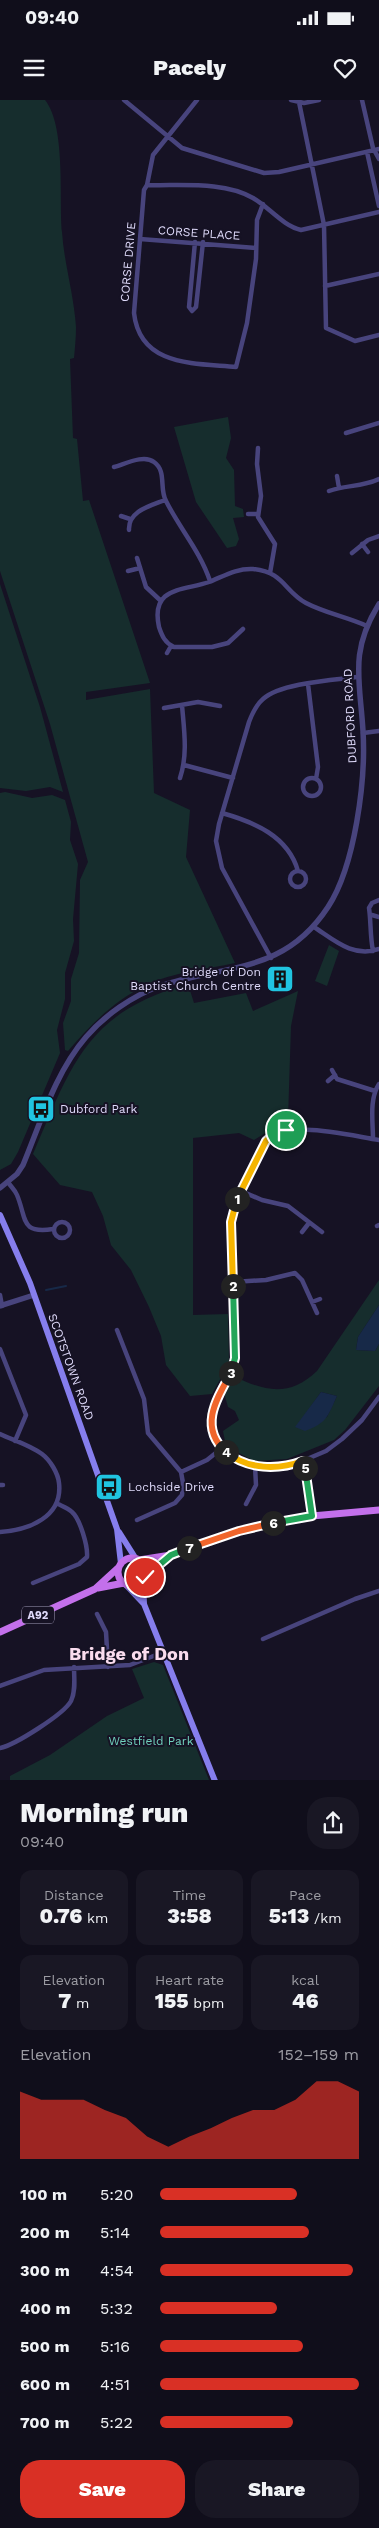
<!DOCTYPE html>
<html lang="en">
<head>
<meta charset="utf-8">
<style>
	:root { --surface:#100e1b; --page:#191724; --text:#f1f3f6; --muted:#9c9ca3; --accent:#d93025 }
	body { margin:0; font-family:"Work Sans",sans-serif; background:var(--page); color:var(--text); height:100vh; display:flex; flex-direction:column; font-size:19px; white-space:nowrap }
	* { box-sizing:border-box; margin:0 }
	p { font-size:16px; color:var(--muted) }
	.icon { flex:none; width:28px; height:28px; fill:none; stroke:currentColor; stroke-width:2; stroke-linecap:round; stroke-linejoin:round }
	.map { position:relative; height:1680px; overflow:hidden }
	.sheet { display:flex; flex-direction:column; background:var(--surface); flex:1 }
	.sheet>* { flex:none }
	.pin { position:absolute; display:grid; place-items:center; width:42px; height:42px; color:#fff; margin:-21px; border:2px solid #fff; border-radius:50%; box-shadow:0 1px 5px #0007 }
	.km { position:absolute; width:25px; height:25px; margin:-12px; border-radius:50%; background:#222; color:#fff; font-size:14px; line-height:25px; text-align:center }
	.round { display:grid; place-items:center; flex:none; width:52px; height:52px; border-radius:20px; background:var(--page) }
	.summary { display:flex; align-items:center; justify-content:space-between; height:85px; padding:0 20px }
	h1 { font-size:28px; font-weight:800; line-height:38px }
	.metrics { display:grid; grid-template-columns:repeat(3,1fr); gap:8px; height:85px; padding:5px 20px }
	.metrics div { display:grid; align-content:center; border-radius:12px; background:var(--page); text-align:center }
	.metrics b { font-size:21px; font-weight:800 }
	.metrics small { font-size:14px; font-weight:400 }
	.metrics p { font-size:14px }
	.chart { height:140px; padding:10px 20px }
	.chart p { display:flex; justify-content:space-between }
	.chart svg { width:100%; height:90px; margin-top:5px; fill:var(--accent); opacity:.7 }
	.button { display:flex; gap:10px; margin-top:auto; padding:10px 20px }
	.button a { flex:1; height:58px; border-radius:20px; background:var(--accent); color:#fff; font-size:20px; font-weight:800; line-height:58px; text-align:center }
	.button a+a { background:var(--page); color:var(--text) }
	ul { padding:0 20px; list-style:none; font-size:16px }
	li { display:grid; grid-template-columns:80px 60px 1fr; align-items:center; height:38px }
	li i { height:12px; border-radius:6px; background:var(--accent) }
	.status { display:flex; justify-content:space-between; align-items:center; height:35px; padding:0 25px; background:var(--surface); direction:ltr }
	.status svg { height:14px; fill:currentColor }
	header { display:flex; justify-content:space-between; align-items:center; height:65px; padding:0 20px; background:var(--surface); font-size:22px; font-weight:800 }
	.map>svg:first-child { display:block }
</style>
</head>
<body>
<div class="status"><b>09:40</b><svg viewBox="0 0 49 12"><path d="M0 12V9h3v3zM5 12V6h3v6zM10 12V3h3v9zM15 12V0h3v12zM26 1h20v11H26zM47 4h2v5h-2z"/></svg></div>
<header><svg class="icon" aria-label="menu" viewBox="0 0 24 24"><path d="M4 6h16M4 12h16M4 18h16"/></svg>Pacely<svg class="icon" aria-label="heart" viewBox="0 0 24 24"><path d="M12 20l-8-8c-3-5 5-10 8-4 3-6 11-1 8 4z"/></svg></header>
<div class="map">
<svg width="379" height="1681" viewBox="0 0 379 1681">
	<rect width="100%" height="100%" fill="#161224"/>
	<path fill="#162d2d" fill-rule="evenodd" d="M0 0H45C66 26 59 98 62 132 64 163 74 195 76 227 76 237 75 247 74 258L70 259 73 338 77 339 83 401 89 400 150 583 86 592V600L150 589 154 693 190 710 186 757 235 863C207 869 173 872 146 885 114 901 91 924 68 951L65 950 63 923 71 901V879L79 853 80 780 88 762 50 624 0 471Z
		M228 317 231 338 226 358 234 370 235 406 243 409 244 417 233 418 239 439 236 446 227 448 196 402 174 327Z
		M0 484 40 607 63 692 50 687 26 691 0 688Z
		M5 692 32 698 52 695 65 700 71 722 70 740 78 764 73 819 74 841 65 873V899L57 930 60 953 18 1052 11 1064 0 1070V693Z
		M329 845 339 851 327 886 315 881Z
		M188 884 194 903 246 893 253 911 298 891 291 926 288 1019 254 1040 239 1033 193 1038V1215L228 1214 229 1263 212 1294 190 1296 166 1265 161 1236 149 1207 131 1170 111 1145 103 1116 92 1092 60 1085 33 1054C71 966 86 912 188 884Z
		M379 1180V1205L358 1237 356 1250 375 1251 379 1244V1286L345 1330 334 1340 287 1359 254 1361 226 1346 223 1331 239 1320 235 1311 228 1307 224 1293 234 1276C265 1292 290 1297 317 1271ZM321 1292 337 1296 327 1317 296 1327Z
		M123 1472a9 9 0 1 1 18 0a9 9 0 1 1-18 0Z
		M154 1562 163 1565 209 1680H10V1676L50 1655 107 1616 144 1598 132 1569Z"/>
	<path fill="#172948" d="M379 1205V1244L375 1251 356 1250 358 1237Z
		M321 1292 337 1296C328 1316 327 1323 305 1331L295 1327Z"/>
	<g fill="none" stroke-linecap="round" stroke-linejoin="round">
		<path stroke="#172948" stroke-width="2" d="M46 1190 66 1186"/>
		<path stroke="#48447d" stroke-width="4.5" d="M124 0 182 48 264 73 279 72 379 49
			M197 0 153 55 147 85 144 90 134 213C140 267 195 263 236 267L247 223 256 159 257 120 263 104
			M291 0 304 3 319 0
			M362 0 373 48 379 59
			M299 2 324 125 326 228 355 241 379 235
			M367 52 379 106
			M147 85C181 86 224 81 253 98 269 107 283 126 301 130L379 112
			M140 139 256 148
			M195 142 189 207 192 211 196 207 203 142
			M325 186 379 174
			M346 333 379 323
			M258 348 257 364 261 396 258 417 275 444 270 473
			M114 367C125 364 144 354 154 362 167 371 159 389 166 401 180 429 200 451 210 481
			M337 376 339 388
			M329 391C345 385 363 387 379 379
			M248 414H258
			M121 416 130 419
			M129 430C128 411 150 406 165 400
			M362 444 368 452
			M352 453 368 440 379 436
			M137 458 146 487 161 501
			M128 471 140 468
			M243 529 228 543 212 547H174C165 543 162 536 159 527 150 486 184 491 209 482 224 476 237 468 253 469 284 472 284 491 306 503 325 513 347 517 367 526
			M167 553 171 546
			M308 584 318 667 316 679
			M164 608 198 602 220 606
			M363 633 379 631
			M184 665 233 678
			M180 678C188 654 184 630 182 605
			M303 687a9 9 0 1 1 18 0a9 9 0 1 1-18 0Z
			M222 713C254 722 288 736 298 771
			M290 779a8 8 0 1 1 16 0a8 8 0 1 1-16 0Z
			M372 815 379 817
			M314 827C334 840 353 858 379 849
			M373 851C370 836 371 821 369 808L372 803 379 800
			M271 858 222 768 216 741 219 724 249 622C252 614 256 605 263 599 280 583 333 580 357 577
			M332 970 337 979 375 991
			M328 981 335 975
			M373 1039C373 1022 369 999 379 984
			M379 1040C351 1036 283 1017 264 1044L232 1115 235 1258 233 1269 213 1304 212 1319 216 1336 222 1348 229 1355 255 1366 293 1365 326 1351 342 1339 362 1320 379 1297
			M8 1082C11 1087 15 1090 17 1095 27 1119 20 1134 53 1129
			M241 1091 262 1100 288 1106 322 1132
			M54 1130a8 8 0 1 1 16 0a8 8 0 1 1-16 0Z
			M377 1126 379 1125
			M302 1132 309 1123
			M233 1182 266 1180 295 1173 302 1180 317 1213
			M0 1195 2 1206
			M312 1202 320 1199
			M117 1230 144 1299 148 1333 181 1372 183 1383 182 1395 175 1403 137 1420
			M0 1249 26 1315 15 1341
			M0 1334C13 1340 30 1345 42 1354 50 1360 58 1373 59 1383 63 1417 29 1430 0 1432
			M303 1361 312 1416
			M181 1372 207 1360 222 1348
			M0 1385H3
			M246 1404 256 1385 255 1366
			M33 1483 79 1464 87 1457C88 1446 80 1419 72 1412 68 1408 62 1406 58 1404
			M97 1514 106 1532 108 1567
			M263 1539 355 1499 379 1491
			M0 1586 44 1570 130 1565 164 1552
			M0 1648C15 1645 64 1614 71 1601 76 1591 74 1578 74 1567"/>
		<path stroke="#48447d" stroke-width="5.5" d="M0 1088 17 1074 23 1065C41 1022 55 973 86 937 105 915 132 896 160 886 227 864 284 874 328 807 355 766 366 680 363 631 360 580 349 552 379 504
			M0 1206 34 1195"/>
		<path stroke="#867eed" stroke-width="6" d="M0 1115 30 1183 117 1429 121 1464
			M119 1432 136 1459
			M143 1480 144 1504 215 1681
			M125 1484 144 1504"/>
		<path stroke="#c370eb" stroke-width="7" d="M118 1472a14 14 0 1 1 28 0a14 14 0 1 1-28 0Z
			M139 1460 171 1455
			M145 1477 171 1455 239 1431 312 1416 379 1410
			M98 1488 124 1483
			M0 1532 95 1489 119 1467"/>
	</g>
	<g fill="none" stroke-linecap="round" stroke-linejoin="round">
		<g stroke="#fff" stroke-width="10">
			<path id="split-1" d="M237 1099 266 1041 274 1034 286 1030"/>
		</g>
		<g stroke="#fff" stroke-width="10">
			<path id="split-2" d="M233 1186 231 1122 237 1099"/>
		</g>
		<g stroke="#fff" stroke-width="10">
			<path id="split-3" d="M231 1273 235 1258 233 1186"/>
		</g>
		<g stroke="#fff" stroke-width="10">
			<path id="split-4" d="M226 1352C198 1327 217 1298 231 1273"/>
		</g>
		<g stroke="#fff" stroke-width="10">
			<path id="split-5" d="M226 1352C248 1370 278 1370 303 1361L305 1368"/>
		</g>
		<g stroke="#fff" stroke-width="10">
			<path id="split-6" d="M273 1423 312 1416 305 1368"/>
		</g>
		<g stroke="#fff" stroke-width="10">
			<path id="split-7" d="M189 1448 239 1431 273 1423"/>
		</g>
		<g stroke="#fff" stroke-width="10">
			<path id="split-8" d="M145 1477 171 1455 189 1448"/>
		</g>
		<use href="#split-1" stroke="#f5b400" stroke-width="6"/>
		<use href="#split-2" stroke="#f5b400" stroke-width="6"/>
		<use href="#split-3" stroke="#22a559" stroke-width="6"/>
		<use href="#split-4" stroke="#f0652b" stroke-width="6"/>
		<use href="#split-5" stroke="#f5b400" stroke-width="6"/>
		<use href="#split-6" stroke="#22a559" stroke-width="6"/>
		<use href="#split-7" stroke="#f0652b" stroke-width="6"/>
		<use href="#split-8" stroke="#22a559" stroke-width="6"/>
	</g>
	<defs>
		<g id="building-square" transform="scale(1.4375)"><rect x="-9" y="-9" width="18" height="18" rx="4" fill="#20c4e0" stroke="#161224"/><path d="M-4-6H4V6H1V3H-1V6H-4ZM-2.5-4.3h1.7v1.8h-1.7ZM.8-4.3h1.7v1.8H.8ZM-2.5-1h1.7V.8h-1.7ZM.8-1h1.7V.8H.8Z" fill="#111"/></g>
		<g id="bus-square" transform="scale(1.4375)"><rect x="-9" y="-9" width="18" height="18" rx="4" fill="#20c4e0" stroke="#161224"/><path d="M-5-6H5V4H4V6H2V4H-2V6H-4V4H-5ZM-3.5-4V0h7V-4ZM-3.5 1.2v1.5H-2V1.2ZM2 1.2v1.5H3.5V1.2Z" fill="#111"/></g>
	</defs>
	<g fill-rule="evenodd">
		<use href="#building-square" x="280" y="879"/>
		<use href="#bus-square" x="41" y="1009"/>
		<use href="#bus-square" x="109" y="1387"/>
	</g>
	<g text-anchor="middle" stroke-width="4" stroke-linejoin="round" paint-order="stroke">
		<rect fill="#161224" stroke="#a39eba" stroke-width="1" x="22" y="1506.5" width="32" height="17" rx="4"/>
		<g font-size="11" font-weight="bold" fill="#dfdafa">
			<text x="38" y="1519">A92</text>
		</g>
		<g font-size="12" fill="#dfdafa" stroke="#161224">
			<text transform="translate(199 133) rotate(4)" y="4">CORSE PLACE</text>
			<text transform="translate(128 162) rotate(-85)" y="4">CORSE DRIVE</text>
			<text transform="translate(350 616) rotate(-93)" y="4">DUBFORD ROAD</text>
			<text transform="translate(71 1267) rotate(70)" y="4">SCOTSTOWN ROAD</text>
		</g>
		<g font-size="12" fill="#dfdafa" stroke="#161224" text-anchor="start">
			<text x="261" y="876" text-anchor="end">Bridge of Don<tspan x="261" dy="14">Baptist Church Centre</tspan></text>
			<text x="60" y="1013">Dubford Park</text>
			<text x="128" y="1391">Lochside Drive</text>
		</g>
		<g font-size="12" fill="#70d1bd" stroke="#161224">
			<text x="151" y="1645">Westfield Park</text>
		</g>
		<g font-size="18" font-weight="bold" fill="#fadcee" stroke="#161224">
			<text x="129" y="1560">Bridge of Don</text>
		</g>
	</g>
</svg>
<div class="pin" style="left:286px;top:1030px;background:#1e9e55"><svg class="icon" aria-label="arrive" viewBox="0 0 24 24"><path d="M6 21V4h12l-3 4 3 4H6"/></svg></div>
<div class="pin" style="left:145px;top:1477px;background:#d93025"><svg class="icon" aria-label="check" viewBox="0 0 24 24"><path d="M5 12l5 5 9-10"/></svg></div>
<b class="km" style="left:237px;top:1099px">1</b>
<b class="km" style="left:233px;top:1186px">2</b>
<b class="km" style="left:231px;top:1273px">3</b>
<b class="km" style="left:226px;top:1352px">4</b>
<b class="km" style="left:305px;top:1368px">5</b>
<b class="km" style="left:273px;top:1423px">6</b>
<b class="km" style="left:189px;top:1448px">7</b>
</div>
<section class="sheet">
<div class="summary"><div><h1>Morning run</h1><p>09:40</p></div><a class="round"><svg class="icon" aria-label="share" viewBox="0 0 24 24"><path d="M12 15V3M7 8l5-5 5 5M5 13v7h14v-7"/></svg></a></div>
<div class="metrics">
<div><p>Distance</p><b>0.76<small> km</small></b></div>
<div><p>Time</p><b>3:58</b></div>
<div><p>Pace</p><b>5:13<small> /km</small></b></div>
</div>
<div class="metrics">
<div><p>Elevation</p><b>7<small> m</small></b></div>
<div><p>Heart rate</p><b>155<small> bpm</small></b></div>
<div><p>kcal</p><b>46</b></div>
</div>
<div class="chart"><p><span>Elevation</span>152–159 m</p>
<svg viewBox="0 0 160 44" preserveAspectRatio="none"><path d="M0 44V11L10 15L20 15L30 15L40 20L50 24L60 33L70 38L80 33L90 29L100 24L110 20L120 20L130 15L140 6L150 6L160 11V44z"/></svg>
</div>
<ul>
<li><b>100 m</b>5:20<i style="width:69%"></i></li>
<li><b>200 m</b>5:14<i style="width:75%"></i></li>
<li><b>300 m</b>4:54<i style="width:97%"></i></li>
<li><b>400 m</b>5:32<i style="width:59%"></i></li>
<li><b>500 m</b>5:16<i style="width:72%"></i></li>
<li><b>600 m</b>4:51<i style="width:100%"></i></li>
<li><b>700 m</b>5:22<i style="width:67%"></i></li>
</ul>
<div class="button"><a>Save</a><a>Share</a></div>
</section>
</body>
</html>
